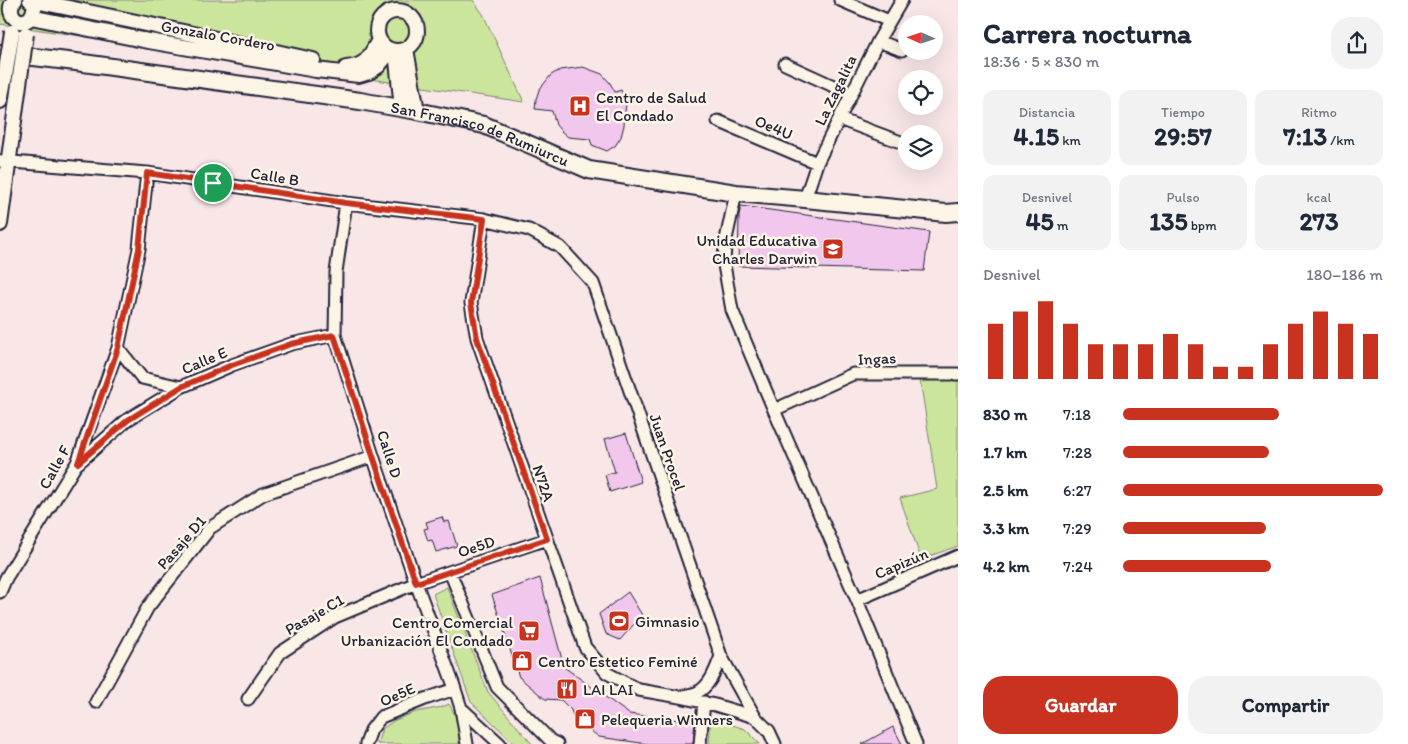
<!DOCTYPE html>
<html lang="es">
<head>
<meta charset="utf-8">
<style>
	:root { --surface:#fff; --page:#f2f2f3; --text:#1f2937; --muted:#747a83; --accent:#c8321e }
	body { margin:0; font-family:Itim,sans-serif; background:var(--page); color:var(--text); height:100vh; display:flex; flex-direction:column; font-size:19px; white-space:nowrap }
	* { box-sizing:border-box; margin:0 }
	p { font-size:16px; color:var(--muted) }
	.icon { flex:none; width:28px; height:28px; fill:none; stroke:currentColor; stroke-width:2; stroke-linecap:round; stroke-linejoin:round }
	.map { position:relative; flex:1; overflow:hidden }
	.panel { display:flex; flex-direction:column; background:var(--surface); width:450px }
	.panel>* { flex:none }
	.needle { width:32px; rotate:273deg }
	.controls { position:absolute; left:898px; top:15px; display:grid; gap:10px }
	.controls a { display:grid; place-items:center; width:45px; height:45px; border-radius:50%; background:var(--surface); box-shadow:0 5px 20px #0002; font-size:25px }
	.pin { position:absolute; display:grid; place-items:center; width:42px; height:42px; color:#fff; margin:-21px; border:2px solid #fff; border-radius:50%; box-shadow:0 1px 5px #0007 }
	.round { display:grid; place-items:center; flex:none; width:52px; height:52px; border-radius:20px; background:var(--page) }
	.overview { display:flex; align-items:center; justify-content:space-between; height:85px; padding:0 25px }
	h1 { font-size:28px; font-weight:800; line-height:38px }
	.figures { display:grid; grid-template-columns:repeat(3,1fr); gap:8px; height:85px; padding:5px 25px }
	.figures div { display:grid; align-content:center; border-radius:12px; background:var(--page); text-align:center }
	.figures b { font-size:25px; font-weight:800 }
	.figures small { font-size:14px; font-weight:400 }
	.figures p { font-size:14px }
	.chart { height:140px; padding:10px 25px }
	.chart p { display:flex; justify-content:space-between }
	.chart svg { width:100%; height:90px; margin-top:5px; stroke:var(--accent); stroke-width:6 }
	.cta { display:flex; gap:10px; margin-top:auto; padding:10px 25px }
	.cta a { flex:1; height:58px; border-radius:20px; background:var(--accent); color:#fff; font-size:20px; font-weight:800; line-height:58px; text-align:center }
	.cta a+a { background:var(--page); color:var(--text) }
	ul { padding:0 25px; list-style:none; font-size:16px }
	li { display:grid; grid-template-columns:80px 60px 1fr; align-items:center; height:38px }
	li i { height:12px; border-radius:6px; background:var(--accent) }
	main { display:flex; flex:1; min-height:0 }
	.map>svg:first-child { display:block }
</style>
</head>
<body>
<main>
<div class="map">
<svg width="958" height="744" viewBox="0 0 958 744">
	<rect width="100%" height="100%" fill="#f9e7e8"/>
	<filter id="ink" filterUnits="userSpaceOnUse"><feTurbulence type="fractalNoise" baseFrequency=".02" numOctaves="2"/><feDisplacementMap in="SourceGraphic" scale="10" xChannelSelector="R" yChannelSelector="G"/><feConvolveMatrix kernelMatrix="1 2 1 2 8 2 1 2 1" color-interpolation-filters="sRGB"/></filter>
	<g filter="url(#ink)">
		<path fill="#cce59c" stroke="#77846c" d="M0 0H473L483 14 524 102 0 24Z
			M920 379H958V546L921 559 900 498 937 489Z
			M447 587 488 692 532 744H515L471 702 433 594Z
			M449 704C457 716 459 729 459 744H377L382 729 395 720 416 712 442 707Z
			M711 718 745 729 760 744H709Z"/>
		<path fill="#f2c7ee" stroke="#22223b" d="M583 67 602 74 610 83 615 92 621 90 626 102 624 125 621 137 615 146 607 151 592 145 590 139 568 137 561 131 556 125 552 111 535 109 536 99 539 90 551 75 560 70Z
			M741 206 929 232 924 271 738 266 739 215Z
			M626 433 641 482 610 492 605 475 615 472 605 439Z
			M442 517 444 522 449 521 457 546 436 552 432 540 428 541 424 529 428 528 426 522Z
			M540 578 564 667 629 714 695 722 693 744H648L599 737 574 718 571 710 561 700 545 699 519 677 492 595Z
			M628 592 642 615 620 640 606 634 599 614Z
			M893 727 902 744H862Z"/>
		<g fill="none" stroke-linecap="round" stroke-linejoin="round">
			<g stroke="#22223b" stroke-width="15">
				<path id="minor" d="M840 0 889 21
					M878 41 902 50
					M785 64 851 94
					M839 119 906 144
					M718 121 817 163
					M0 161 147 173 346 203 484 219 529 230 560 247 593 283 721 656 755 717 769 731 775 744
					M736 193 725 244 724 265 732 310 774 410 857 600 916 744
					M805 199 817 163 878 41 902 0
					M346 203 336 272 335 335 373 456 416 583 453 683 461 708 467 744
					M484 219 471 303 477 338 585 647 607 673 639 690 680 697 715 705 755 717
					M118 348 142 378 181 387
					M774 410 853 374H958
					M78 463 127 420 181 387 232 365 291 344 335 335
					M450 572 497 687 551 741 557 744
					M0 592 6 578 77 463 118 348 139 249 147 173
					M857 600 958 556
					M684 696C688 695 692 694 696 693 710 687 716 669 721 656
					M248 699 280 653 335 617 416 583 547 539
					M96 702 148 607 210 528 263 494 373 456
					M461 708 500 744
					M366 744 371 730 381 717 425 699 455 689
					M700 744 704 702"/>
			</g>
			<g stroke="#22223b" stroke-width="18">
				<path id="tertiary" d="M15 0C8 7 10 16 19 21 27 22 33 18 34 9
					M30 0 146 24 313 60
					M377 31a20 20 0 1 1 40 0a20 20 0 1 1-40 0Z
					M31 17 143 40 316 70 359 75 369 72 378 66 391 50
					M406 49 417 111
					M396 51 402 108
					M346 68C368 66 369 57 379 40
					M0 101 5 76
					M0 224 20 77"/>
			</g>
			<g stroke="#22223b" stroke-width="20">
				<g id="secondary">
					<path id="s1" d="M0 53 76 62 360 101 417 111 484 125 589 170 736 193 805 199 946 213 958 212"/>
				</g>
			</g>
			<use href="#minor" stroke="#fcf5e5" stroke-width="11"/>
			<use href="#tertiary" stroke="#fcf5e5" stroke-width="14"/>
			<use href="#secondary" stroke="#fcf5e5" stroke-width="16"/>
			<g stroke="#22223b" stroke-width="18" stroke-linecap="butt">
				<path id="tertiary-bridge" d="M5 76 12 32
					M20 77 26 34"/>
			</g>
			<use href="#tertiary-bridge" stroke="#fcf5e5" stroke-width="14"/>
		</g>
	</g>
	<g fill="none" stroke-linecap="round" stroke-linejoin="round" filter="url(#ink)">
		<g stroke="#fff" stroke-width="10">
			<path id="route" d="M147 173 346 203 484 219 471 303 477 338 547 539 416 583 373 456 334 335 291 344 232 365 181 387 128 420 78 463 118 348 139 249Z"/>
		</g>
		<use href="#route" stroke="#c8321e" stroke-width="6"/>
	</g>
	<defs>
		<g id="hospital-square" transform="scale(1.125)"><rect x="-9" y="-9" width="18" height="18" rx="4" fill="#c8321e" stroke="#fcf5e5"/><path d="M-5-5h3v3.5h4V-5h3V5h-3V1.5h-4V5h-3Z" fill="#fff"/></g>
		<g id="school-square" transform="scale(1.125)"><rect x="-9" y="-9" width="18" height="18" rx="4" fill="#c8321e" stroke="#fcf5e5"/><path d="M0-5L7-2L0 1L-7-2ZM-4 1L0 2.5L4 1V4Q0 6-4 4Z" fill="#fff"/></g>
		<g id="stadium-square" transform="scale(1.125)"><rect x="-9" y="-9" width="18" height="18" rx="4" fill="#c8321e" stroke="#fcf5e5"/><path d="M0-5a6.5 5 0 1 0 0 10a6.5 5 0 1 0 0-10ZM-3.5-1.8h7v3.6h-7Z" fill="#fff"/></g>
		<g id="supermarket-square" transform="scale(1.125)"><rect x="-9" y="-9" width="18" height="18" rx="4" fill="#c8321e" stroke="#fcf5e5"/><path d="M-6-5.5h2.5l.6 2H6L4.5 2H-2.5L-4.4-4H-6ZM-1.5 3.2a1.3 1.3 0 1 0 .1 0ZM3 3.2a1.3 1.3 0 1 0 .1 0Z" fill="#fff"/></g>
		<g id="shop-square" transform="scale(1.125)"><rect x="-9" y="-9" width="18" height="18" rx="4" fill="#c8321e" stroke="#fcf5e5"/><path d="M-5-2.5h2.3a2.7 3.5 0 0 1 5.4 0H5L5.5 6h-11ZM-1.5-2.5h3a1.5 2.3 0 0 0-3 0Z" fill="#fff"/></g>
		<g id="restaurant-square" transform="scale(1.125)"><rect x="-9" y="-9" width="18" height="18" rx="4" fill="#c8321e" stroke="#fcf5e5"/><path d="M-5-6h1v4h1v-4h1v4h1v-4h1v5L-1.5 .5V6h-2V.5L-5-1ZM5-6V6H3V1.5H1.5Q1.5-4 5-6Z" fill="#fff"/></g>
	</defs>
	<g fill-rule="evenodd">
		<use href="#hospital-square" x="580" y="106"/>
		<use href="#school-square" x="833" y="249"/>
		<use href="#stadium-square" x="619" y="621"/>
		<use href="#supermarket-square" x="529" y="631"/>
		<use href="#shop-square" x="522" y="661"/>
		<use href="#restaurant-square" x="567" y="689"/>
		<use href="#shop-square" x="585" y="719"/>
	</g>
	<g text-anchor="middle" stroke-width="5" stroke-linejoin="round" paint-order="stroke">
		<g font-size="16" fill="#22223b" stroke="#fcf5e5">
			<text transform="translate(218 35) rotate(10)" y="6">Gonzalo Cordero</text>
			<text transform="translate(835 90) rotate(-64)" y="6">La Zagalita</text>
			<text transform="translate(774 127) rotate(23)" y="6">Oe4U</text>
			<text dy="6" stroke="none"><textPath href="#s1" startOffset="488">San Francisco de Rumiurcu</textPath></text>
			<text transform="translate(275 176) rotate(9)" y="6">Calle B</text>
			<text transform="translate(877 358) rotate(-2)" y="6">Ingas</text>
			<text transform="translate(204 360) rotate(-23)" y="6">Calle E</text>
			<text transform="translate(668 452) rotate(71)" y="6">Juan Procel</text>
			<text transform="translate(390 454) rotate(72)" y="6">Calle D</text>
			<text transform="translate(54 467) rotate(-61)" y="6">Calle F</text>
			<text transform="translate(544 483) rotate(71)" y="6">N72A</text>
			<text transform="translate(181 542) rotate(-49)" y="6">Pasaje D1</text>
			<text transform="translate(476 546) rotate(-19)" y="6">Oe5D</text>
			<text transform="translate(901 563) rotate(-23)" y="6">Capizún</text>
			<text transform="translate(314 614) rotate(-30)" y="6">Pasaje C1</text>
			<text transform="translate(397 694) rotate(-24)" y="6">Oe5E</text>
		</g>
		<g font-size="16" fill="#22223b" stroke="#fcf5e5" text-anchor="start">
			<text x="596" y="103">Centro de Salud<tspan x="596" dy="18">El Condado</tspan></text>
			<text x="817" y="246" text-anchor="end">Unidad Educativa<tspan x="817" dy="18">Charles Darwin</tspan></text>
			<text x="635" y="627">Gimnasio</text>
			<text x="513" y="628" text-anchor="end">Centro Comercial<tspan x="513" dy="18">Urbanización El Condado</tspan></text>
			<text x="538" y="667">Centro Estetico Feminé</text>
			<text x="583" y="695">LAI LAI</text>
			<text x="601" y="725">Pelequeria Winners</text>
		</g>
	</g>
</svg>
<div class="controls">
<a><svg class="needle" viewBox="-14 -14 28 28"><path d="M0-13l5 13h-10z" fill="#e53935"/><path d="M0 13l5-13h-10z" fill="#747a83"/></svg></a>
<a><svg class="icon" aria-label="locate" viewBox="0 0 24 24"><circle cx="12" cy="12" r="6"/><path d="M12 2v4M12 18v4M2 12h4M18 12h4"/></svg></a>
<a><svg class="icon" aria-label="layers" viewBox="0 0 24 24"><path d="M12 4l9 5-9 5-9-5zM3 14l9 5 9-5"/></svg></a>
</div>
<div class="pin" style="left:213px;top:183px;background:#1e9e55"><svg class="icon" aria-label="arrive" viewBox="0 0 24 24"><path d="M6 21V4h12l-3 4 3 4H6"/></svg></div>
</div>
<section class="panel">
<div class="overview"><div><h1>Carrera nocturna</h1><p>18:36 · 5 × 830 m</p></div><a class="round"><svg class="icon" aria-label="share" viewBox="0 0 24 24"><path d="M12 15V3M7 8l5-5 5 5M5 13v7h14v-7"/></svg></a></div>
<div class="figures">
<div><p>Distancia</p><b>4.15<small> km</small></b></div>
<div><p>Tiempo</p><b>29:57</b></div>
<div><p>Ritmo</p><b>7:13<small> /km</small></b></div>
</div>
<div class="figures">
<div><p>Desnivel</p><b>45<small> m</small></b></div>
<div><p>Pulso</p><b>135<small> bpm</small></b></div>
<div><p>kcal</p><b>273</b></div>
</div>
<div class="chart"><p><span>Desnivel</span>180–186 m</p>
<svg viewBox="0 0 160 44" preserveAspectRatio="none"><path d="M5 44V17M15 44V11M25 44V6M35 44V17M45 44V27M55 44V27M65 44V27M75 44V22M85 44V27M95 44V38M105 44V38M115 44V27M125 44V17M135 44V11M145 44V17M155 44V22"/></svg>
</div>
<ul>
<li><b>830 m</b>7:18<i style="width:60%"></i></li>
<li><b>1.7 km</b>7:28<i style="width:56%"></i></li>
<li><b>2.5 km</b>6:27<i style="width:100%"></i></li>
<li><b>3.3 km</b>7:29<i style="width:55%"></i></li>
<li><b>4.2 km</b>7:24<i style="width:57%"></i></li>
</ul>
<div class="cta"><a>Guardar</a><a>Compartir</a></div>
</section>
</main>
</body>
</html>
